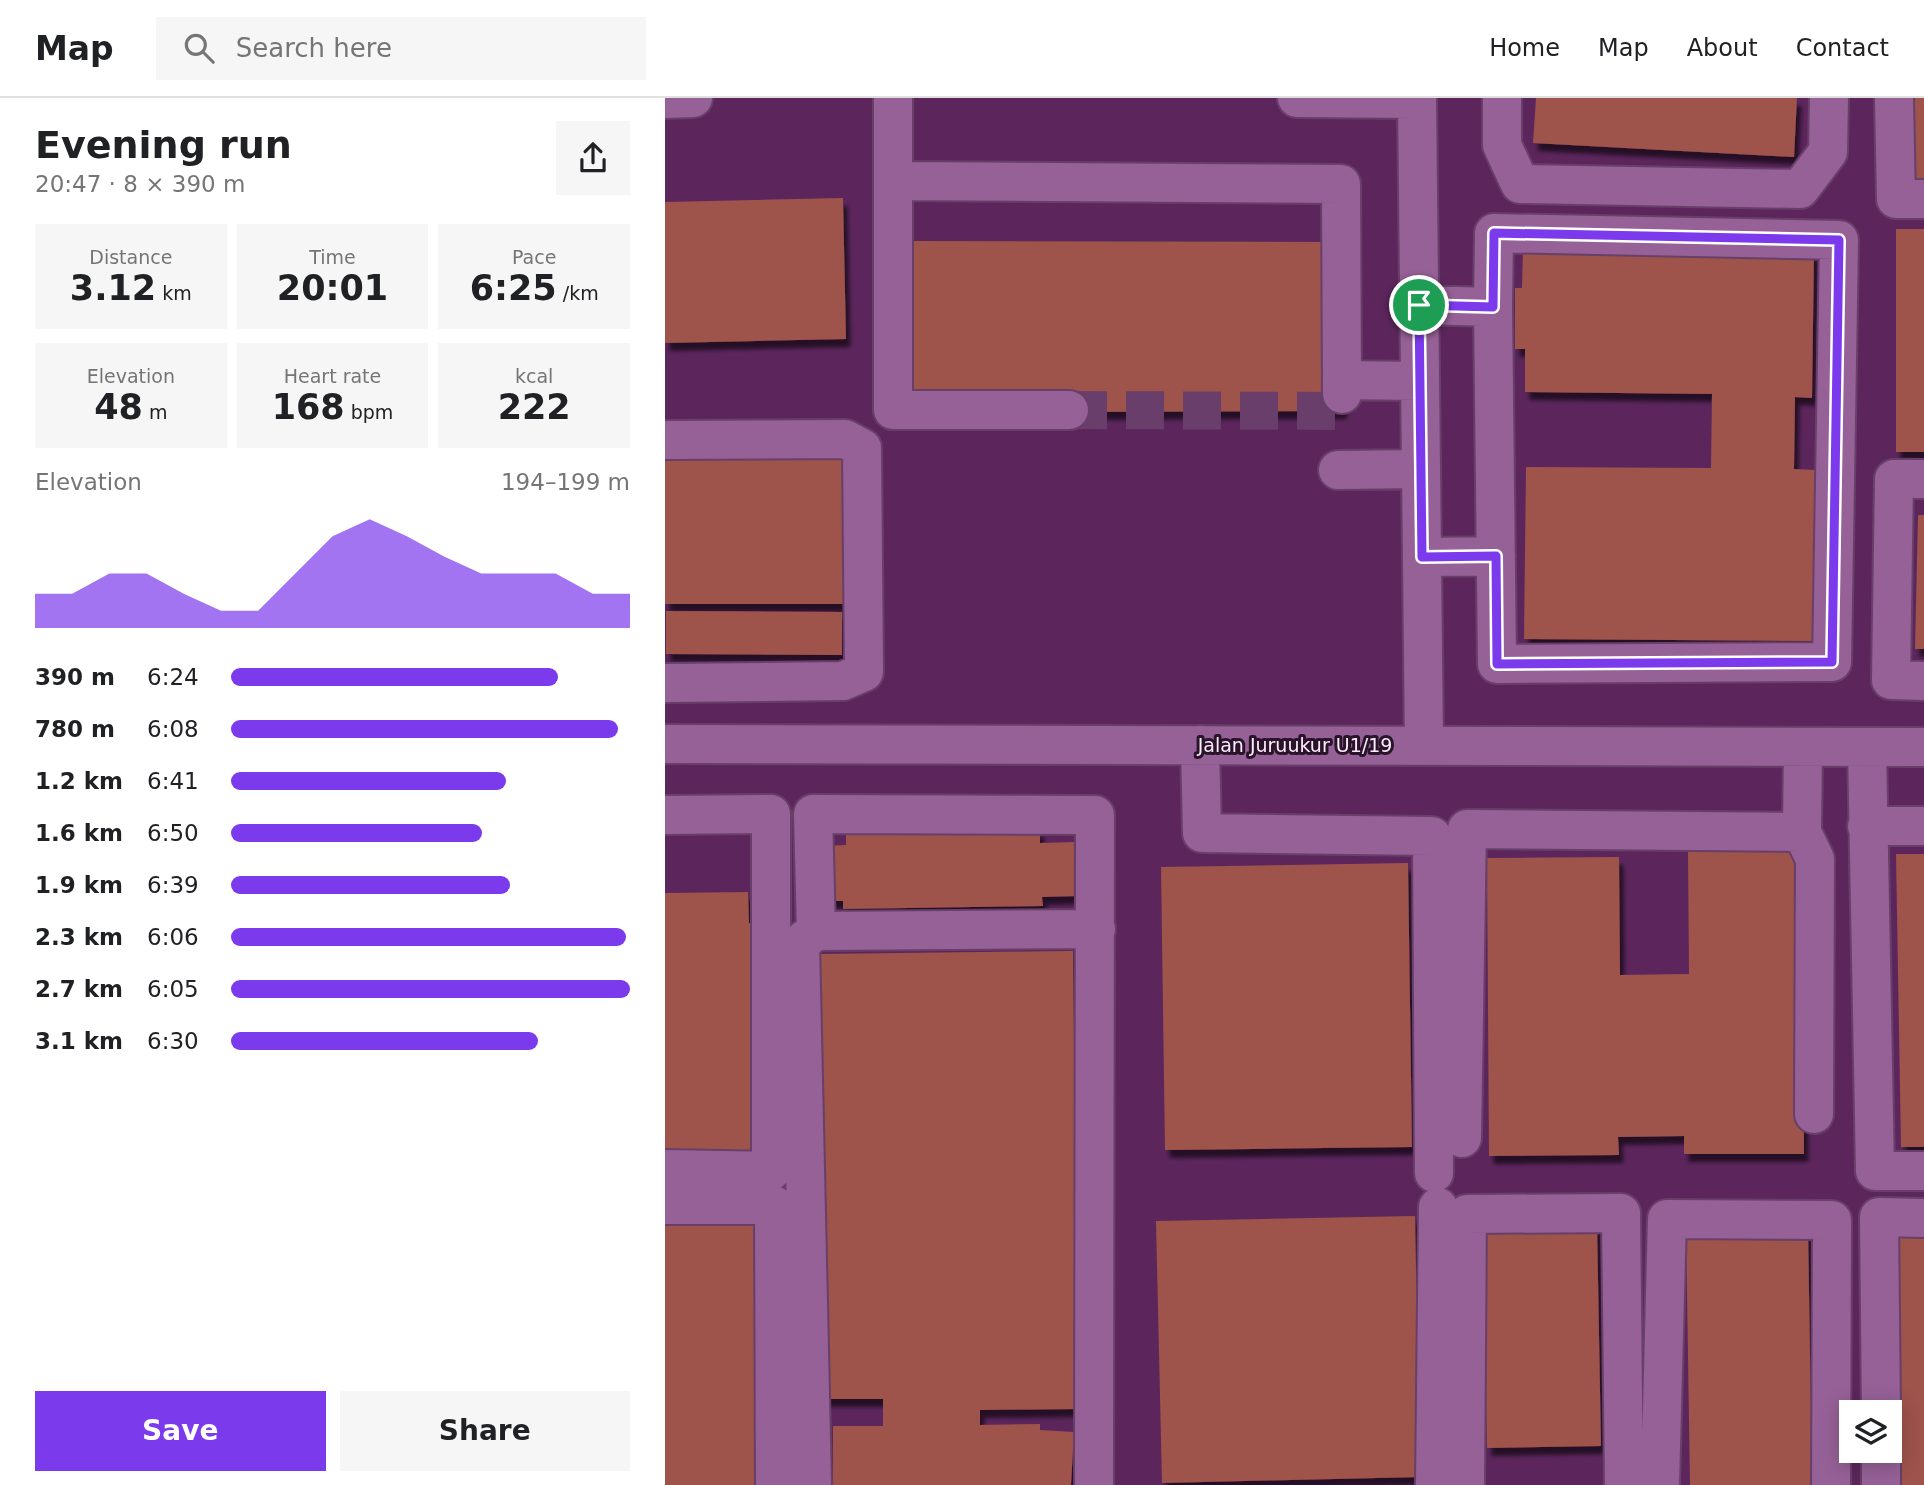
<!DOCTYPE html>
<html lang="en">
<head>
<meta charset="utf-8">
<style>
	:root { --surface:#fff; --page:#f6f6f6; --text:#202124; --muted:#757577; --line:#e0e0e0; --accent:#7c3aed }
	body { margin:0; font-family:"DejaVu Sans",sans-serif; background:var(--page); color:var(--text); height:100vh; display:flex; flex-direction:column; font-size:26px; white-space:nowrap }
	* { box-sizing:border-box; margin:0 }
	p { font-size:23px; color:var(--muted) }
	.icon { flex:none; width:38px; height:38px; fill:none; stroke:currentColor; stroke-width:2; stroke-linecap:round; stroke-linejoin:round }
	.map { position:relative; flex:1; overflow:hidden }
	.details { display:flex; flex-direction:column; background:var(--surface); width:665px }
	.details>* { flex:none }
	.controls { position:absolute; left:1174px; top:1302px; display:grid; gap:14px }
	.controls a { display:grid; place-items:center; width:63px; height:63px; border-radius:0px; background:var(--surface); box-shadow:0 4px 18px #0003; font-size:35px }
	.pin { position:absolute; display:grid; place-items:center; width:60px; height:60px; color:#fff; margin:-30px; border:4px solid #fff; border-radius:50%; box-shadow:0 2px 7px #0007 }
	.round { display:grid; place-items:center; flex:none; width:74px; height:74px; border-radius:0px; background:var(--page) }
	.headline { display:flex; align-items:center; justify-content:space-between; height:119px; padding:0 35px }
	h1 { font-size:38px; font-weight:700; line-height:52px }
	.metrics { display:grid; grid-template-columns:repeat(3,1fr); gap:10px; height:119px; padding:7px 35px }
	.metrics div { display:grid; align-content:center; border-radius:0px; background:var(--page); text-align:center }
	.metrics b { font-size:35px; font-weight:700 }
	.metrics small { font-size:19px; font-weight:400 }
	.metrics p { font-size:19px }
	.chart { height:196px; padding:14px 35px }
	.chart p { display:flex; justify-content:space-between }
	.chart svg { width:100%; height:126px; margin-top:7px; fill:var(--accent); opacity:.7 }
	.button { display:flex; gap:14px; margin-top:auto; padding:14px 35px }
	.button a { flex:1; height:80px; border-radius:0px; background:var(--accent); color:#fff; font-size:28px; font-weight:700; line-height:80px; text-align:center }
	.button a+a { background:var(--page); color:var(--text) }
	ul { padding:0 35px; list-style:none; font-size:23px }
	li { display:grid; grid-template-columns:112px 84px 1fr; align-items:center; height:52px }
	li i { height:18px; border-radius:9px; background:var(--accent) }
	header { display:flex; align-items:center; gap:42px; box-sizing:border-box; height:98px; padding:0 35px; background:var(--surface); border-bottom:2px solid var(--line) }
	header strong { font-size:33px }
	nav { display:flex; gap:38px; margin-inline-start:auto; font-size:24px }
	.search { width:490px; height:63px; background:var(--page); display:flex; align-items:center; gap:18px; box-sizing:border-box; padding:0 24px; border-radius:0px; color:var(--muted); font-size:26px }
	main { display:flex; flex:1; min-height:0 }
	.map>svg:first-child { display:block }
</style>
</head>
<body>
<header>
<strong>Map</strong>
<div class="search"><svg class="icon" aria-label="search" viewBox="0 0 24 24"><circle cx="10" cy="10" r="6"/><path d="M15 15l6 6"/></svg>Search here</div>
<nav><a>Home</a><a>Map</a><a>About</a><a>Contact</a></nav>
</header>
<main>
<section class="details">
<div class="headline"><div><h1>Evening run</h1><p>20:47 · 8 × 390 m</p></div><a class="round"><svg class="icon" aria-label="share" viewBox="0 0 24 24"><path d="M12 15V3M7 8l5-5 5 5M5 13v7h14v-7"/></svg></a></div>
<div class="metrics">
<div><p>Distance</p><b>3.12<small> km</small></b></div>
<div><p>Time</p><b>20:01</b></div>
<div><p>Pace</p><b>6:25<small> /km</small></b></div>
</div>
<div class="metrics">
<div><p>Elevation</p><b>48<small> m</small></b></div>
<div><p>Heart rate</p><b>168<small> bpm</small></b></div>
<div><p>kcal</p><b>222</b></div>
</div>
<div class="chart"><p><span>Elevation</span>194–199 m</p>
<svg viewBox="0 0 160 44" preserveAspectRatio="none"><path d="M0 44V32L10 32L20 25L30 25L40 32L50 38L60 38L70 25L80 12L90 6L100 12L110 19L120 25L130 25L140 25L150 32L160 32V44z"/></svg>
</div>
<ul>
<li><b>390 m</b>6:24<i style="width:82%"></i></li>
<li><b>780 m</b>6:08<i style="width:97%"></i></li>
<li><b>1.2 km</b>6:41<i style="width:69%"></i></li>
<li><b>1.6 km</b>6:50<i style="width:63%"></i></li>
<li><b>1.9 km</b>6:39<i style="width:70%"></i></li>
<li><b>2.3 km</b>6:06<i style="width:99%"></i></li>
<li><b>2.7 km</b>6:05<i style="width:100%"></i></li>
<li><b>3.1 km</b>6:30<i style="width:77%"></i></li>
</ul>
<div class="button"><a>Save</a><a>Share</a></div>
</section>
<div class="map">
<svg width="1259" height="1387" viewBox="0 0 1259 1387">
	<defs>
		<filter id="shadow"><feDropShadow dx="4.5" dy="8" stdDeviation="2" flood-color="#0009"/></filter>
	</defs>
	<rect width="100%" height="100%" fill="#4f1f51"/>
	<path fill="#5c265d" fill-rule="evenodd" d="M0 0H1259V1387H0ZM1186 1314H1225V1353H1186Z"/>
	<path fill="#9e534b" filter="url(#shadow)" d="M871 0H1132L1129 59 868 45Z
		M1247 0H1259V91H1246Z
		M178 100 181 241 0 245V104Z
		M1231 131H1259V354H1231Z
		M249 143 668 144 678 313 404 314 249 303Z
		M858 151 1149 154 1147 300 1130 299 1129 371 1150 372 1149 543 859 541 861 369 1046 370 1047 296 860 294V251H850V190H857Z
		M184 358V506H0V359Z
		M1253 417H1259V551H1250Z
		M1 513 177 514V557L1 556Z
		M375 731V745L411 744 412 798 377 799 378 808 178 811V803H154L153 748 181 747V734Z
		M1138 751 1139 1056H1019V1038L953 1039 954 1057 824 1058 822 760 954 759 955 877 1024 876 1023 752Z
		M1231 756H1259V1049H1236Z
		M743 765 747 1049 500 1052 496 769Z
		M83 794 84 825H95L98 1066 0 1068V795Z
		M408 853 413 1311 315 1312V1327L375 1326V1332L409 1334 406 1387H168V1328H218V1301H156L152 856Z
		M750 1118 755 1379 497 1385 491 1123Z
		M96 1120 99 1387H0V1121Z
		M932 1126 936 1348 822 1350 818 1128Z
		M1143 1128 1147 1387H1025L1021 1130Z
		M1226 1135H1259V1387H1225Z"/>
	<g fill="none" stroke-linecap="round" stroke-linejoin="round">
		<path stroke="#693e6b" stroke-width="38" stroke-dasharray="38 19" stroke-linecap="butt" d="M404 312 677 313V296"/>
		<g stroke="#683f69" stroke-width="42">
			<path id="minor" d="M228 0V312H404
				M632 0 752 1
				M752 0 759 647
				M837 0V47L855 86 1135 91 1163 54 1164 0
				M1229 0 1231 101H1259
				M0 1 28 0
				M229 83 676 86 677 296
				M754 207 828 209 829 135 1174 142 1167 564 832 566 828 209
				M677 282 755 283
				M0 342 180 341 197 350 199 574 178 583 0 585
				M673 372 756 371
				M1259 381H1229L1226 582 1259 583
				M757 459 831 458
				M0 646 1259 649
				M535 647 537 735 767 738 769 1075
				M1202 649 1210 1073H1259
				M1138 650 1137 734 1150 761 1149 1016
				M0 717 106 716V1073L0 1071
				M1202 728H1259
				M797 1040 802 731 1137 734
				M0 1107H109L110 1387
				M1216 1314 1214 1119 1259 1120
				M1216 1353V1387
				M147 1387 135 845 151 833
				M429 1387 430 717 148 716 151 833 431 831
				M770 1387 773 1109
				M800 1387 802 1116 956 1115 959 1387
				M995 1387 1002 1121 1167 1122 1166 1387"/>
		</g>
		<use href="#minor" stroke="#966197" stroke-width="38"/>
	</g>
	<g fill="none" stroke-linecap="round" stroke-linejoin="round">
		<g stroke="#fff" stroke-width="14">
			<path id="route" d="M829 135 1174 142 1167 564 832 566 831 458 757 459 754 207 828 209Z"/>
		</g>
		<use href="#route" stroke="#7c3aed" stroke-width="9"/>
	</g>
	<g text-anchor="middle" stroke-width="6" stroke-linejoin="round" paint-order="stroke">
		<g font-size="19" fill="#fdebfd" stroke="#29142a">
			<text x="630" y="654">Jalan Juruukur U1/19</text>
		</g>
	</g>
</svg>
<div class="controls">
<a><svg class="icon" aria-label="layers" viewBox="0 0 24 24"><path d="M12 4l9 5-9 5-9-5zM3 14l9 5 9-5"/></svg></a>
</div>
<div class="pin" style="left:754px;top:207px;background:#1e9e55"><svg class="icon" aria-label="arrive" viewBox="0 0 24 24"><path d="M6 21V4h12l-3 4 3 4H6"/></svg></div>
</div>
</main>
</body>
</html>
